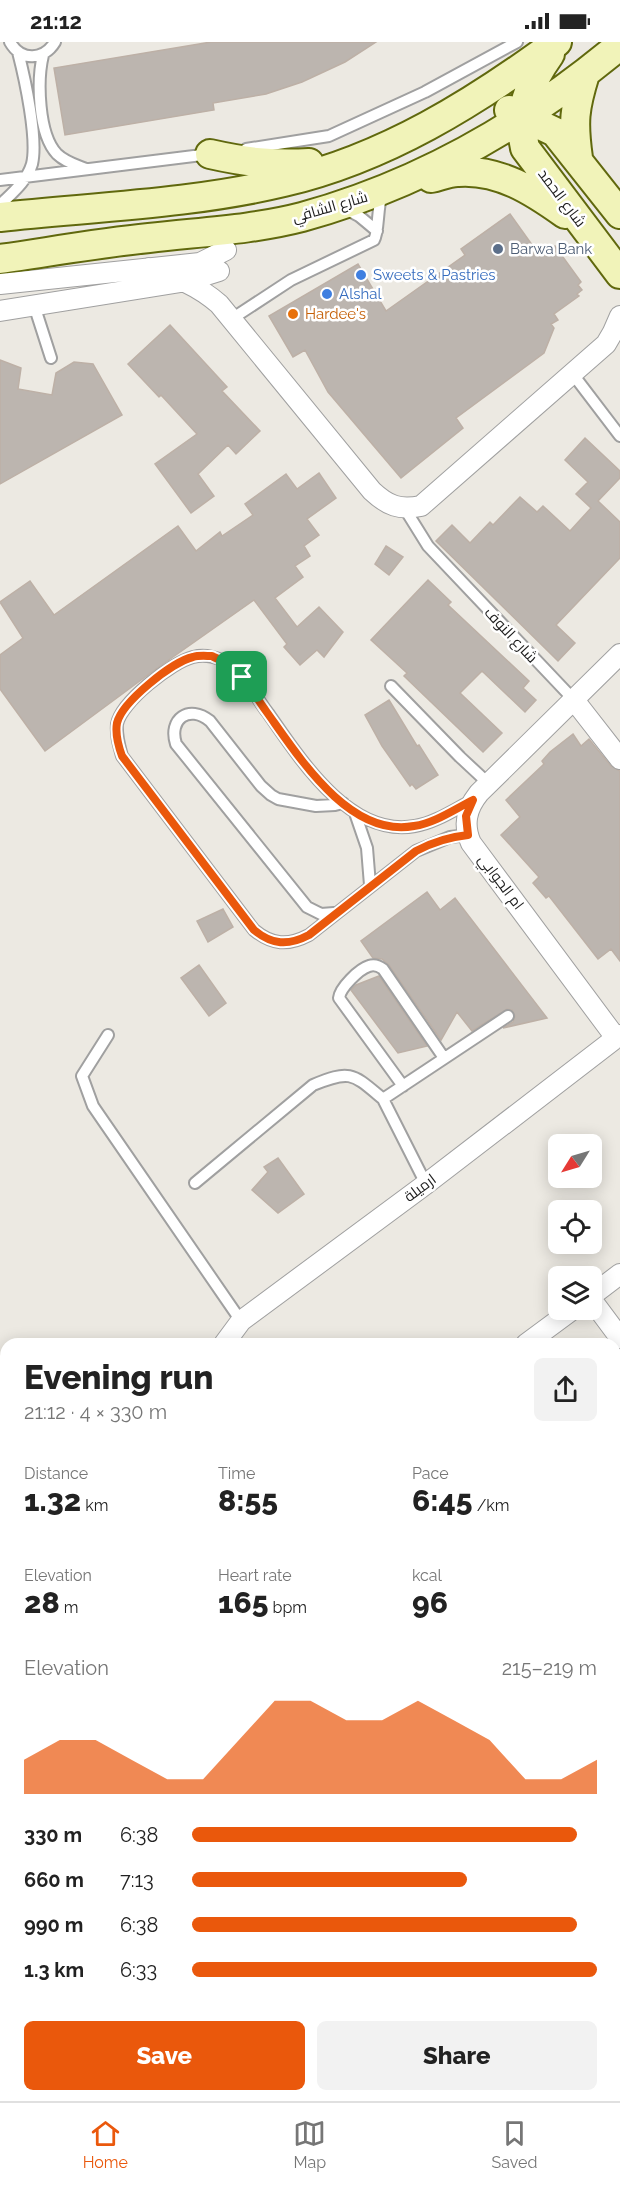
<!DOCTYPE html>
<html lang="en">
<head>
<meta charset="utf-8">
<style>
	:root { --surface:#fff; --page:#f2f2f2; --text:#222; --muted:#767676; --line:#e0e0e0; --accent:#ea580c }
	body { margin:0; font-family:Raleway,Cairo,sans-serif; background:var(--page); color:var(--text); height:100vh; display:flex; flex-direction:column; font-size:22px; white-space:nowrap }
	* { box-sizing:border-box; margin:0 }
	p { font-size:20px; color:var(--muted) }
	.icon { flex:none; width:33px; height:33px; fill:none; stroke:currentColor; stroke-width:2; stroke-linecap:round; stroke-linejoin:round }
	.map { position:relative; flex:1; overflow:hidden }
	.side { position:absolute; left:0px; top:1296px; width:621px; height:764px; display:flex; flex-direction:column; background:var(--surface); border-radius:18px 18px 0 0; box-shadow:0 3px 15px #0003 }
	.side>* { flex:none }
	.needle { width:39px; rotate:233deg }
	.fabs { position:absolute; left:548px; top:1092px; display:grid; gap:12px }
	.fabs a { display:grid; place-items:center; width:54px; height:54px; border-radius:9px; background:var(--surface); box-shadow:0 3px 15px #0003; font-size:30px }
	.pin { position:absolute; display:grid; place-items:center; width:51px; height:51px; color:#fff; margin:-26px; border-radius:12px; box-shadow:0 3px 9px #0006 }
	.round { display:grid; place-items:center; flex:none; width:63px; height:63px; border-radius:9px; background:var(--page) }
	.head { display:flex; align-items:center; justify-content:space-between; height:102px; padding:0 24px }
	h1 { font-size:33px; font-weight:800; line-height:45px }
	.figures { display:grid; grid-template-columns:repeat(3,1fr); gap:9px; height:102px; padding:6px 24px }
	.figures div { display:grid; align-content:center }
	.figures b { font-size:30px; font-weight:800 }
	.figures small { font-size:16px; font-weight:400 }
	.figures p { font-size:16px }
	.chart { height:168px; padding:12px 24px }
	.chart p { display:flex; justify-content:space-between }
	.chart svg { width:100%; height:108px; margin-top:6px; fill:var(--accent); opacity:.7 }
	.primary-button { display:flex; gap:12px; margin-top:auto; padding:12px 24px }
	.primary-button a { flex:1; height:69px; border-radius:9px; background:var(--accent); color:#fff; font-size:24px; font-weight:800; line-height:69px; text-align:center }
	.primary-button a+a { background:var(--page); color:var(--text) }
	ul { padding:0 24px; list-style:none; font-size:20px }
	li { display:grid; grid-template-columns:96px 72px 1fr; align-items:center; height:45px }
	li i { height:15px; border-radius:8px; background:var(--accent) }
	.status { display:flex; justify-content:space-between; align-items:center; height:42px; padding:0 30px; background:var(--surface); direction:ltr }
	.status svg { height:16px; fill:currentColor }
	.tabs { display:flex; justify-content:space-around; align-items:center; height:84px; border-top:2px solid var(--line); background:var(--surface); font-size:16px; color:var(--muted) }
	.tabs a { display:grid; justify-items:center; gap:3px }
	.tabs .current { color:var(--accent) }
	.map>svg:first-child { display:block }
</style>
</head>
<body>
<div class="status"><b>21:12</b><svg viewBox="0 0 49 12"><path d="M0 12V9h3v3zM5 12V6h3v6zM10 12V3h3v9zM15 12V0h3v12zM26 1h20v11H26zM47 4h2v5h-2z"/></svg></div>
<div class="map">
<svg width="620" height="2059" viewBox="0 0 620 2059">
	<rect width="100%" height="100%" fill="#ece9e2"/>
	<path fill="#bcb5af" stroke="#bdb0a6" stroke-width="1.5" d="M211 0H376L345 20 302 40 266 52 213 61 214 68 65 93 54 26Z
		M510 172 540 214 555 204 581 240 578 243 582 248 577 252 579 254 554 272 558 278 551 282 554 286 544 311 456 376 463 386 401 436 328 350 305 308 293 315 269 274 358 222 386 269 465 213 461 207Z
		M170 283 227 345 222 349 260 389 236 412 228 403 198 432 214 454 191 471 155 422 197 392 161 353 159 355 128 322Z
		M0 318 21 326 18 347 52 353 56 331 74 320 93 322 122 373 0 442Z
		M585 396 620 429V436L598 459 620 480V516L556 583 575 601 558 619 436 499 452 483 470 501 490 480 493 483 520 455 537 470 543 464 570 489 591 466 576 452 588 440 565 418Z
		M319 431 336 456 307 477 319 493 304 504 310 514 295 524 303 535 275 556 297 585 319 565 343 590 324 615 317 608 300 623 284 605 287 602 254 558 156 627 45 709 0 647V613L23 596 0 560 30 539 54 573 178 484 196 509 220 490 222 494 253 473 245 462 286 432 297 447Z
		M386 504 403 515 389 533 375 522Z
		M428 538 451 560 448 563 529 639 523 646 536 658 525 670 482 629 460 651 502 691 483 710 404 634 407 631 371 598Z
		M389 658 417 704 419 703 438 733 416 747 412 742 410 744 382 704 365 673Z
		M573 692 581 704 589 697 611 724 620 729V919L611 907 598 917 549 854 546 856 533 841 539 835 501 793 520 775 506 758 544 722 542 719 550 710Z
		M427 850 440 868 455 856 547 976 503 986 513 980 515 974 512 968 507 967 472 989 457 970 441 998 389 923 382 917 373 916 361 899Z
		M223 867 233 885 208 900 197 879Z
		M199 923 226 961 209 974 181 936Z
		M379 934 427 1004 398 1011 351 948 356 943Z
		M278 1116 304 1152 278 1171 252 1148 268 1130 264 1125Z"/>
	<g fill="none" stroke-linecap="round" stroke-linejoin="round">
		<g stroke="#a0a0a0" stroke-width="14">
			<path id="lane" d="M10 0C21 20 44 18 55 0
				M43 13C37 38 38 92 57 112 65 120 76 123 86 127
				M246 107 329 94 425 50 517 0
				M0 138 210 112
				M0 163C12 151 27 139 32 122 38 97 25 37 18 10
				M344 166 359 174 377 189
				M34 263 51 316
				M230 278 291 238 374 198C379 190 377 165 382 152
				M572 331 620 394
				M405 467 428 504 574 658
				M391 644 460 715 489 742
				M355 771 367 806 370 843
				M468 793 450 795 416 809 309 893C288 904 272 903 254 888L122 714C119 703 116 694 117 682 121 660 172 620 193 615 205 612 219 615 228 622 245 632 256 656 268 671 300 717 350 796 415 784 435 781 455 767 473 758
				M334 871 321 872 307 865 176 702C168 677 189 662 210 679L261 744 271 753 278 757 316 764 335 763 343 761
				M108 993 82 1034 93 1064 241 1279
				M403 1044 339 956C340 946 359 927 369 924 375 922 379 924 383 927L444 1016
				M195 1141 313 1043C351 1027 353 1032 383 1057
				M426 1142 383 1057 508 974"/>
		</g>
		<g stroke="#a0a0a0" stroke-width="22">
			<path id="street" d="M149 226C177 236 197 243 219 262L372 449C388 464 399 468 421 464L606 302 613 290 620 274
				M0 242 200 221 226 208
				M0 269 187 239 219 229
				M574 658 620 717
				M616 996 471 801C463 783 466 767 479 751L620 612
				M591 1254 620 1232
				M591 1257 620 1296
				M224 1302 241 1279 426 1142 620 993
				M526 1302 572 1268
				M615 1574 620 1570
				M615 1866 620 1862
				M62 2054 63 2059
				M382 2054 384 2059
				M221 2059 247 2054"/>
		</g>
		<g stroke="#60680d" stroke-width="32">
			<path id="secondary" d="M550 12C530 40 516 71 525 106L620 232
				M509 68 555 90 620 172
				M210 112C245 120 273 123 309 121
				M578 116C573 80 574 67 585 32
				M431 136C440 134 449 130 458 130 499 127 533 149 565 172
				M0 175C94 165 192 162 284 140 386 116 474 61 557 0
				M0 217C49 210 99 201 149 196 199 190 252 188 302 175 419 143 527 81 620 3"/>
		</g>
		<use href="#lane" stroke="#fff" stroke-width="10"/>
		<use href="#street" stroke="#fff" stroke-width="20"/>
		<use href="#secondary" stroke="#f1f3b9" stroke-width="28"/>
	</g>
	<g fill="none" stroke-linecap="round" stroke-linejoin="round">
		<g stroke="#fff" stroke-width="12">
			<path id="route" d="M212 614C217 617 224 619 229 622 244 633 255 654 266 669 299 715 349 796 414 784 435 781 455 767 473 758L466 774 468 793C448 795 433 800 416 809L309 893C288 904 272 903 254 888L122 714C118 703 115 692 117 681 122 660 172 620 193 615 199 613 206 614 212 614Z"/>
		</g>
		<use href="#route" stroke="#ea580c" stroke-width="8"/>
	</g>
	<circle fill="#5c6f8a" stroke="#fff" stroke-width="2" cx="498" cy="207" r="6"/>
	<g fill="#3f7fe0" stroke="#fff" stroke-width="2">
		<circle cx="361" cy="233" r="6"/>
		<circle cx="327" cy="252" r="6"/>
	</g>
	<circle fill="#e8710a" stroke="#fff" stroke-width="2" cx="293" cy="272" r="6"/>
	<g text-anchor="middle" stroke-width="5" stroke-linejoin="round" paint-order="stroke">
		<g font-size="15" fill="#1c1c1c" stroke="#fff">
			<text transform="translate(562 156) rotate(53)" y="5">شارع الحمد</text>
			<text transform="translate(330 165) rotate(-16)" y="5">شارع الشافي</text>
			<text transform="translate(511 593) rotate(47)" y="5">شارع النوف</text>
			<text transform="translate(501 840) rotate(53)" y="5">ام الجوابي</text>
			<text transform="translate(420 1146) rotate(-37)" y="5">ارميلة</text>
		</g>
		<g font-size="15" fill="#4e5e75" stroke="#fff" text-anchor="start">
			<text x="510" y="212">Barwa Bank</text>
		</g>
		<g font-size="15" fill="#366cbe" stroke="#fff" text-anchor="start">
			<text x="373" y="238">Sweets &amp; Pastries</text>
			<text x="339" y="257">Alshal</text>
		</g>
		<g font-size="15" fill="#c56008" stroke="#fff" text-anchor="start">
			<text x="305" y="277">Hardee's</text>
		</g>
	</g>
</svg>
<div class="fabs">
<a><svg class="needle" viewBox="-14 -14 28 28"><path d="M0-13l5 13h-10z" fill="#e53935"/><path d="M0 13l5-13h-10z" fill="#767676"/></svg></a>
<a><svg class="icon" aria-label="locate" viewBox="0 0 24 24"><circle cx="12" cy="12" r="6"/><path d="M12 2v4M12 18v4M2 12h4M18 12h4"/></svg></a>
<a><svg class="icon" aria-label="layers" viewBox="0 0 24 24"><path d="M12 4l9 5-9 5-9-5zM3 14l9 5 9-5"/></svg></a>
</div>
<div class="pin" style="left:242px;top:635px;background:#1e9e55"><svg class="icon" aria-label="arrive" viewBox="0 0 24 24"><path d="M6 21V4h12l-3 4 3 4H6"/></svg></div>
<section class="side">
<div class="head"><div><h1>Evening run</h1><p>21:12 · 4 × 330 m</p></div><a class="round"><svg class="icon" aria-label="share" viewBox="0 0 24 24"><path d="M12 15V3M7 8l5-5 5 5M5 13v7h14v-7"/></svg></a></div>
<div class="figures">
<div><p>Distance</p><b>1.32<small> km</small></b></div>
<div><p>Time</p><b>8:55</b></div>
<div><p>Pace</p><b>6:45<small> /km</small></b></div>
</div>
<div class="figures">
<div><p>Elevation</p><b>28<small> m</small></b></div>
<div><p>Heart rate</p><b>165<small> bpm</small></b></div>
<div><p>kcal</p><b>96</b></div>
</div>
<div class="chart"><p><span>Elevation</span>215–219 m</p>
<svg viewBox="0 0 160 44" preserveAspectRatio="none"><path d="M0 44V30L10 22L20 22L30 30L40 38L50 38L60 22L70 6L80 6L90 14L100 14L110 6L120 14L130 22L140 38L150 38L160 30V44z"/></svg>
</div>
<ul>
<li><b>330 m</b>6:38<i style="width:95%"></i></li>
<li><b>660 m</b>7:13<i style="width:68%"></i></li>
<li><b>990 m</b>6:38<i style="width:95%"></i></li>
<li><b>1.3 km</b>6:33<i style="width:100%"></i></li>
</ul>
<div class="primary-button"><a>Save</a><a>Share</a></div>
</section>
</div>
<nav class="tabs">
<a class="current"><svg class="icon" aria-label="home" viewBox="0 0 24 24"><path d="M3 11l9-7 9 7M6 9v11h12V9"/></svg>Home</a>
<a><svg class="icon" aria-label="map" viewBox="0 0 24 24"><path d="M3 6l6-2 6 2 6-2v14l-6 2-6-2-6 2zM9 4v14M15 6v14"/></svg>Map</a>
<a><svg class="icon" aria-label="saved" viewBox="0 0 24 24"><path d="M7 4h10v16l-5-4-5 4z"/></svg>Saved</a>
</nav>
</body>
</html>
